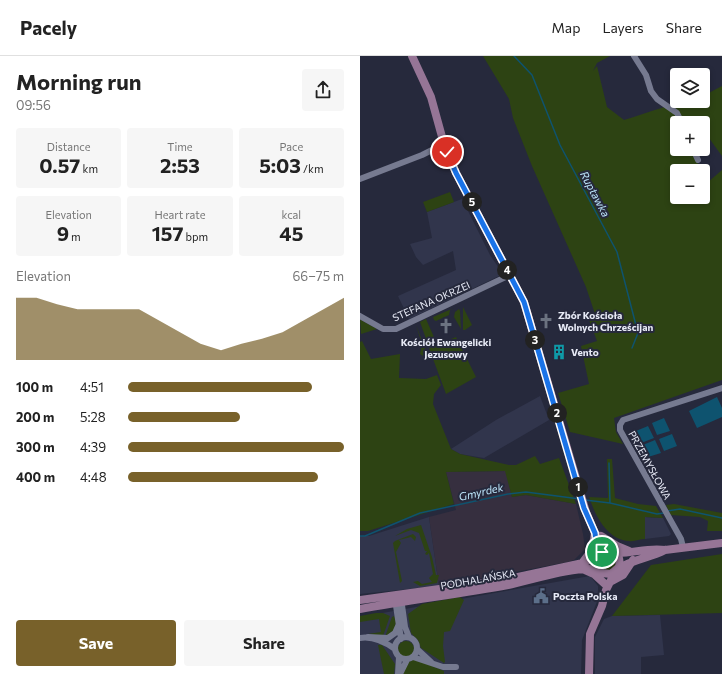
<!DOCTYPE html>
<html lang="en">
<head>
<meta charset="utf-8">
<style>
	:root { --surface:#fff; --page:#f6f6f6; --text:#222; --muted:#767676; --line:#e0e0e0; --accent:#78612a }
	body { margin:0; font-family:Commissioner,sans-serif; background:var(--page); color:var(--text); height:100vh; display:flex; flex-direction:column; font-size:15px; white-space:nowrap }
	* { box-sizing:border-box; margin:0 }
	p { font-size:13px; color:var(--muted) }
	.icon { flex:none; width:22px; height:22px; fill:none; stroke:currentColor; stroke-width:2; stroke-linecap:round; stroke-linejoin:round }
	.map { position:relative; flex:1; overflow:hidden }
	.details { display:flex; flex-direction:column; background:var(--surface); width:360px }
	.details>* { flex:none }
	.buttons { position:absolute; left:310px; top:12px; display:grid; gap:8px }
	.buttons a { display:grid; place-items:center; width:40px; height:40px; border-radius:4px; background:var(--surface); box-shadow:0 2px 6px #0003; font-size:20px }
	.pin { position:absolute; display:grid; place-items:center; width:34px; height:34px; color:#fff; margin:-17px; border:2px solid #fff; border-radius:50%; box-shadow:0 1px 4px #0007 }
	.km { position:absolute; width:20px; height:20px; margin:-10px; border-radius:50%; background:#222; color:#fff; font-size:11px; line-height:20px; text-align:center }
	.round { display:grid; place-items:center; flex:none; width:42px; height:42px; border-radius:4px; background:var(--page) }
	.overview { display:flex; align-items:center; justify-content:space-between; height:68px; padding:0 16px }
	h1 { font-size:22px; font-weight:700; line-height:30px }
	.figures { display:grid; grid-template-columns:repeat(3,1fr); gap:6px; height:68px; padding:4px 16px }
	.figures div { display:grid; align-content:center; border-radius:4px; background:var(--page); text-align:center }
	.figures b { font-size:20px; font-weight:700 }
	.figures small { font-size:11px; font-weight:400 }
	.figures p { font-size:11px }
	.chart { height:112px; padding:8px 16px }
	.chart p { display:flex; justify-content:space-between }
	.chart svg { width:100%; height:72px; margin-top:4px; fill:var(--accent); opacity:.7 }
	.action { display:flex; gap:8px; margin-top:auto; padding:8px 16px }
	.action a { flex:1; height:46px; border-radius:4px; background:var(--accent); color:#fff; font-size:16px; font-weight:700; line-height:46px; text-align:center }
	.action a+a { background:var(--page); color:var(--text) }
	ul { padding:0 16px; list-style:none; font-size:13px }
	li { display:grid; grid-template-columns:64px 48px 1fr; align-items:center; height:30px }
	li i { height:10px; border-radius:5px; background:var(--accent) }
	header { display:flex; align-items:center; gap:24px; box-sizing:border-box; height:56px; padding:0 20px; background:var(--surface); border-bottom:1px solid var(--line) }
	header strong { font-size:19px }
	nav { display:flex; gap:22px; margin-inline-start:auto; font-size:14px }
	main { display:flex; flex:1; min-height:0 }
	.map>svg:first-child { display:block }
</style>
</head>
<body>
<header>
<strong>Pacely</strong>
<nav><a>Map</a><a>Layers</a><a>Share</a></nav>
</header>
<main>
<section class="details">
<div class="overview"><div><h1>Morning run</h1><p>09:56</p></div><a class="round"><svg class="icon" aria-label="share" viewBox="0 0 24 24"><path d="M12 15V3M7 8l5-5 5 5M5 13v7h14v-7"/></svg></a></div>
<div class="figures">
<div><p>Distance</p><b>0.57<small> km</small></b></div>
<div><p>Time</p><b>2:53</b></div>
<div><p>Pace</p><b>5:03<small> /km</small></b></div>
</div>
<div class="figures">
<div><p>Elevation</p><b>9<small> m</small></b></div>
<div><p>Heart rate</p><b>157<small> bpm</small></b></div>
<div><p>kcal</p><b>45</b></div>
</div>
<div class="chart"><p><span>Elevation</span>66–75 m</p>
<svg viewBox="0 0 160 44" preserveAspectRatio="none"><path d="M0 44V6L10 6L20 10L30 13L40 13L50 13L60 13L70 20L80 27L90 34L100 38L110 34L120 31L130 27L140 20L150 13L160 6V44z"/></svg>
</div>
<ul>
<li><b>100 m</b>4:51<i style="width:85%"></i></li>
<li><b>200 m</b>5:28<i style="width:52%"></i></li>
<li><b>300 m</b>4:39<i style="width:100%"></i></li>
<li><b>400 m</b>4:48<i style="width:88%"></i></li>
</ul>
<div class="action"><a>Save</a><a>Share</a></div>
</section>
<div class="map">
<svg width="362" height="618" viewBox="0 0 362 618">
	<rect width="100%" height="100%" fill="#26293c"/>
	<path fill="#31354c" d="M102 143 130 199 141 215 139 220 49 263 38 240 96 214 93 195 63 209 56 201 50 188 72 182 67 156Z
		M180 340 189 364 124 402 100 398 91 393 136 364Z
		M69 461 79 530 0 538V480H9Z
		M285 461 303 462 311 478 309 480 285 483Z
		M230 520 238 530V543L222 584 221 618H0V561Z
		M300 559 304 599 281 601V618H235V581L244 563 252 560Z"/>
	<path fill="#362f3f" d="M146 415 152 441 166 439 216 448 223 478 225 493 214 504 208 506 79 530 69 461 96 454 86 416Z"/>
	<path fill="#2d4313" d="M123 0H250L237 7 233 15 237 10 247 51 264 64C290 56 316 45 343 45V40L362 30V100L346 78 343 80V67H317V93H332L341 115H317V141H343V119L347 127 362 114V324L254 362 256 376 263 388 210 376 198 337 229 328 221 290 237 285 229 264 236 261 226 231 172 110 153 62 149 43Z
		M90 136 94 146 67 156 63 146Z
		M103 251 112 269 105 274H103Z
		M94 252 90 254 89 259 76 265 74 264 73 261Z
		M99 253 100 255 101 273 94 261 95 256Z
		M0 263 1 264 17 273 1 278Z
		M66 263 77 288 69 291 60 266Z
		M56 269 66 295 65 298 63 300 60 298 62 288Z
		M96 281 116 321 86 338 69 292Z
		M2 285 11 303 40 298 39 322 66 323 77 319 81 329 74 338 73 348 91 393 100 398 149 409H156L175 400 180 408 199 402 216 448 166 439 152 441 145 415 86 416 94 448 8 475H0V286Z
		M247 403H252L255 442 278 448 296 450 303 462 285 461V483C280 483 274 486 269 485 247 484 235 459 229 441L248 442Z
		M314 448 362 457V475H347L348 465 340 461 311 459 306 449Z
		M61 469 72 501 76 519H79L77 527 60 530 53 526 58 525 62 528 72 526 69 522 73 518 69 497 67 499 65 498 67 495H65L59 477 51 474 35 480 47 473Z
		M53 478 56 481 55 485 51 481 39 484 41 487 36 496 42 525 40 527 33 487 35 485Z
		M240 506a8 8 0 1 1 16 0a8 8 0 1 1-16 0Z
		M362 498V557L252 560 291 509Z
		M100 541 104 544 90 575 84 576 83 590 85 606 84 607 61 592 58 584 51 577 48 558 62 548Z
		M16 557H23L30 560 23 580 8 578 21 576 19 563 0 566V560Z
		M34 560 36 566 34 574 25 581 32 561Z
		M38 593a8 8 0 1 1 16 0a8 8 0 1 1-16 0Z
		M18 589H22L35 608 34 618H24Z
		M55 603 84 615V618H43L47 607Z"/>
	<path fill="#0e536f" d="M357 341 362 352V361L337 372 329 355Z
		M304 362 310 375 297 379 292 367Z
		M288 370 294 382 281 387 276 375Z
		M312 378 317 390 304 395 299 383Z
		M295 384 301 397 288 401 283 389Z"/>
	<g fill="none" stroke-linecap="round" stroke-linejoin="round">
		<path stroke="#0e536f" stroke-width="1.5" d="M154 0 172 19 200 89 257 196 278 277 272 292
			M249 407 250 447
			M225 444 250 447 297 458 304 457
			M307 455 320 453 362 462
			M0 480H5L60 457 148 438 166 436 220 443"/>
		<path stroke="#767a90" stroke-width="6" d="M274 0 286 19 291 35 297 43 317 57 322 67
			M333 93 338 104
			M0 123 62 99 84 88
			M0 260 23 273H36L150 219
			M323 491 321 483 260 374V369L263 364 362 332
			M41 542 45 571 49 581
			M35 543 41 583
			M35 592a11 11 0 1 1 22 0a11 11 0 1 1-22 0Z
			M8 581 28 582 35 577 39 568
			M0 582C12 580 25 586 35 593
			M58 594 71 606
			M53 601 83 611H96
			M38 618 39 601
			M40 618 47 604"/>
		<path stroke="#967596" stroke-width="8" d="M52 0 71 41 84 88 96 117 164 246 226 456 235 477 250 494
			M241 480 257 490 269 495
			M255 497C272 498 288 491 305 494L362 487
			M223 506 232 494 235 477
			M258 513C273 503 290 502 305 494
			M225 514 234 518 245 528
			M250 526 263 519 273 504
			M0 544 144 524 223 507C233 504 248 487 257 499 260 502 260 506 259 511L251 518 242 517 237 510V501
			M0 553C49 544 99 538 148 529 172 524 216 509 239 514
			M229 618 230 578 242 550 246 534 255 516"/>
	</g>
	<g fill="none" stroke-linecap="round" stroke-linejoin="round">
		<g stroke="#fff" stroke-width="8">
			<path id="route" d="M87 96 96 117 164 246 224 452 235 477 238 499 242 496"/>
		</g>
		<use href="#route" stroke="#1a73e8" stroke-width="5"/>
	</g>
	<defs>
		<g id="church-bare" transform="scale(1.2)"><path d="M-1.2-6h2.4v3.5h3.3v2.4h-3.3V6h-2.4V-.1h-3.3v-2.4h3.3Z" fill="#6b7280" stroke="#26293c" stroke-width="2.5" paint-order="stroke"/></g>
		<g id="building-bare" transform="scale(1.2)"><path d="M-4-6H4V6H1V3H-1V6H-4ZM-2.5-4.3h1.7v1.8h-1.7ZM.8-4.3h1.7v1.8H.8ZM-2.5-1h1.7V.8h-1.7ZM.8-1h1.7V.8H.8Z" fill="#0f9aa8" stroke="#26293c" stroke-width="2.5" paint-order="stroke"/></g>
		<g id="civic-bare" transform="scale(1.2)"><path d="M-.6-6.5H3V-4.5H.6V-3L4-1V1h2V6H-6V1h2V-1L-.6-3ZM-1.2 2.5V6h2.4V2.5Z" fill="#5c6f8a" stroke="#26293c" stroke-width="2.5" paint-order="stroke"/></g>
	</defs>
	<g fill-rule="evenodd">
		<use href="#church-bare" x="186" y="265"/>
		<use href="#church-bare" x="86" y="270"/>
		<use href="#building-bare" x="199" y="296"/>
		<use href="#civic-bare" x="181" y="540"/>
	</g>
	<g text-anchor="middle" stroke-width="4" stroke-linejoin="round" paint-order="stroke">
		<g font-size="10" fill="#e8ebf7" stroke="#26293c">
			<text transform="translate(71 245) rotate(-24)" y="4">STEFANA OKRZEI</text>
			<text transform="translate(290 409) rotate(61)" y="4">PRZEMYSŁOWA</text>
			<text transform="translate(118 523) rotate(-10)" y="4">PODHALAŃSKA</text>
		</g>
		<g font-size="10" font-weight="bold" fill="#e8ebf7" stroke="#26293c" text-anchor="start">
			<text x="198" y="263">Zbór Kościoła<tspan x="198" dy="12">Wolnych Chrześcijan</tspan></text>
			<text x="86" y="290" text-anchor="middle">Kościół Ewangelicki<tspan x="86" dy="12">Jezusowy</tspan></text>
			<text x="211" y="300">Vento</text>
			<text x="193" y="544">Poczta Polska</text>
		</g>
		<g font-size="11" font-style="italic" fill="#bde6fb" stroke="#26293c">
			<text transform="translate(235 138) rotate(62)" y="4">Ruptawka</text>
			<text transform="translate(121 436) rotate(-13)" y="4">Gmyrdek</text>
		</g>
	</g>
</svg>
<div class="buttons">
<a><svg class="icon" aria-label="layers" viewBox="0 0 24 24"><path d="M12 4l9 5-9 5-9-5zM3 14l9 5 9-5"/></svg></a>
<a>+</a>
<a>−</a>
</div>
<div class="pin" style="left:242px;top:496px;background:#1e9e55"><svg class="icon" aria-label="arrive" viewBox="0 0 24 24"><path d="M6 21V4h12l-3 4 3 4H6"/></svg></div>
<div class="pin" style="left:87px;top:96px;background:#d93025"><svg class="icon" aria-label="check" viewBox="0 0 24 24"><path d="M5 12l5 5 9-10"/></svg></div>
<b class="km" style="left:218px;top:431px">1</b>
<b class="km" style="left:197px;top:357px">2</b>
<b class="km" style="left:175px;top:284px">3</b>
<b class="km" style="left:147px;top:214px">4</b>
<b class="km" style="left:112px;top:146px">5</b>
</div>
</main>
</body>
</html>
